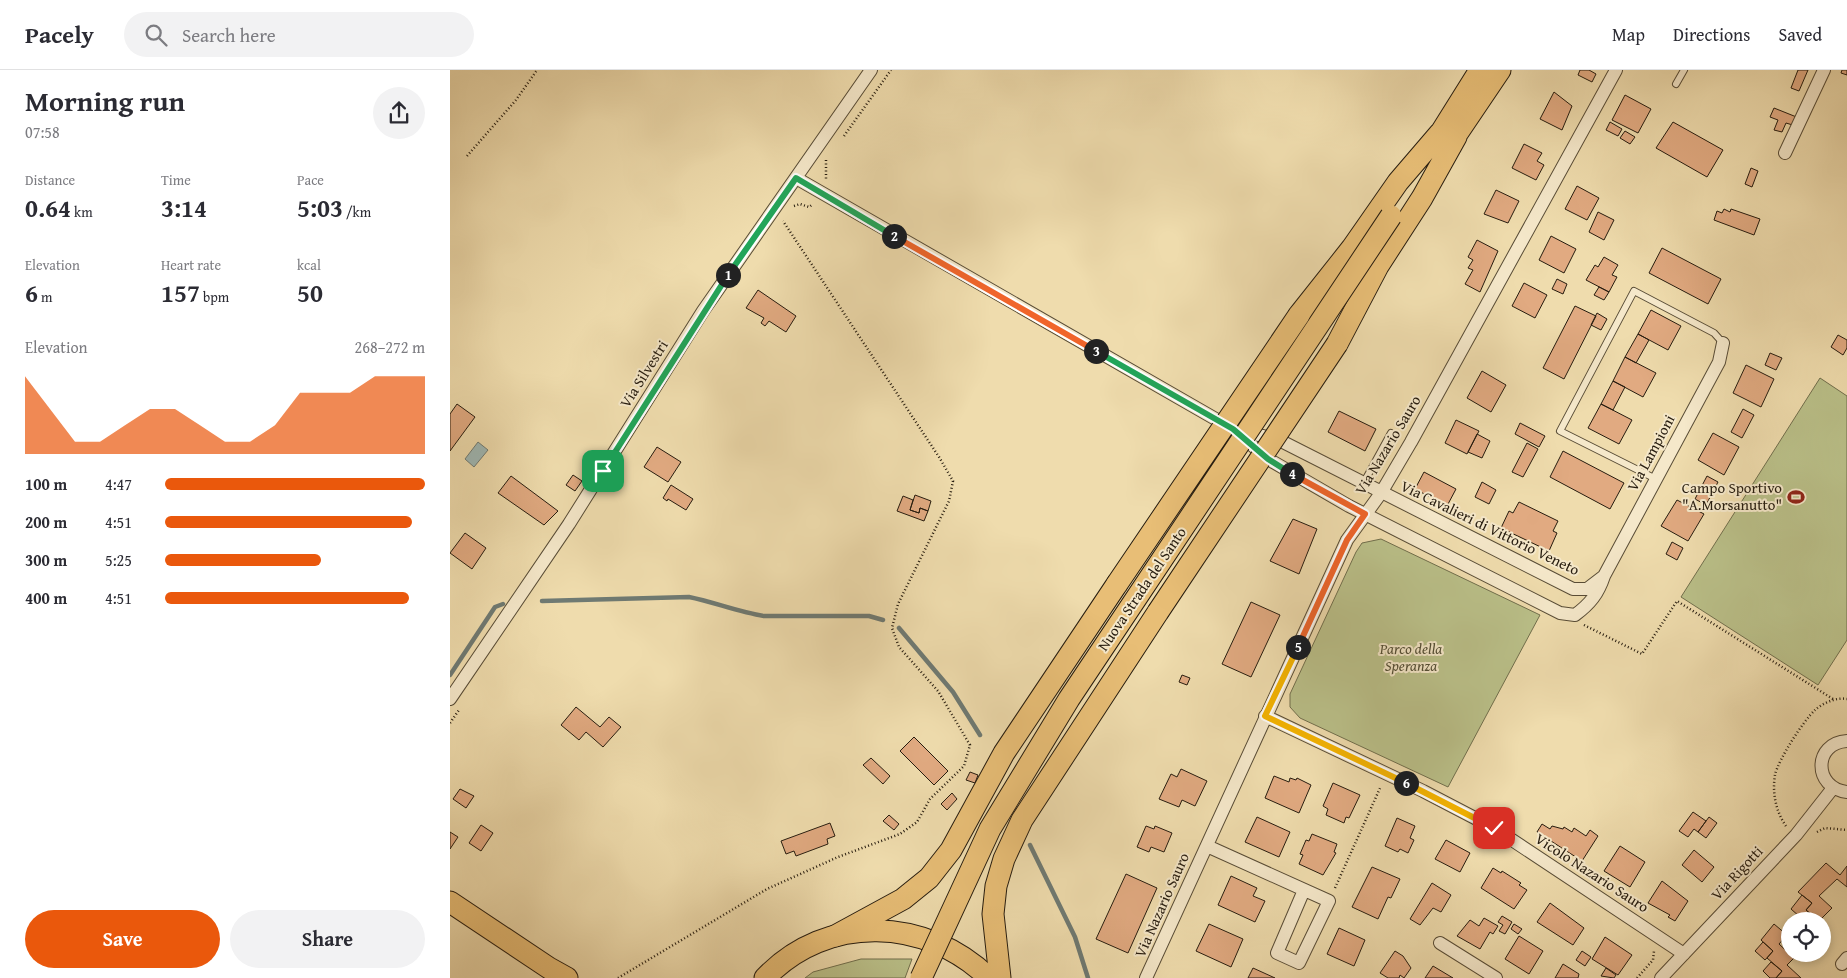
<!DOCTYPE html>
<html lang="en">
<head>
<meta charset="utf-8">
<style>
	:root { --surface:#fff; --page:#f2f2f3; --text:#2b2b33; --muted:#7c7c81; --line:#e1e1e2; --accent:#ea580c }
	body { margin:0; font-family:"Gentium Book Plus",serif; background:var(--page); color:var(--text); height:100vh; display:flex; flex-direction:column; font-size:19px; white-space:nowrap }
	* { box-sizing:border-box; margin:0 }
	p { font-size:16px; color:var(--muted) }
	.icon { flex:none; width:28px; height:28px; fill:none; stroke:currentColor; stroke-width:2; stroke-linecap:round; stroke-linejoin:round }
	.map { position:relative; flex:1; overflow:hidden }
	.drawer { display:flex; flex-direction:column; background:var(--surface); width:450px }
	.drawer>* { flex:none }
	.buttons { position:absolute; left:1331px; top:842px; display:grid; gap:10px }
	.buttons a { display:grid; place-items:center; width:50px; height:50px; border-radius:50%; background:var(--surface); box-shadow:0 2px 8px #0003; font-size:25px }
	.pin { position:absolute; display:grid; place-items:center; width:42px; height:42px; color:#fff; margin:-21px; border-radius:10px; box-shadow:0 2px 8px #0006 }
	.km { position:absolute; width:25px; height:25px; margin:-12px; border-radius:50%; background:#222; color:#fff; font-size:14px; line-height:25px; text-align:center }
	.round { display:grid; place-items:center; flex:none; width:52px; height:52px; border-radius:26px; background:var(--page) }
	.summary { display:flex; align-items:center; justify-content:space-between; height:85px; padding:0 25px }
	h1 { font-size:28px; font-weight:800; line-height:38px }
	.stats { display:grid; grid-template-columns:repeat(3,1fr); gap:8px; height:85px; padding:5px 25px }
	.stats div { display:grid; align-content:center }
	.stats b { font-size:25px; font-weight:800 }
	.stats small { font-size:14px; font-weight:400 }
	.stats p { font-size:14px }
	.chart { height:140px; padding:10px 25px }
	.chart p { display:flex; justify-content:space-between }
	.chart svg { width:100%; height:90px; margin-top:5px; fill:var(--accent); opacity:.7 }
	.cta { display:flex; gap:10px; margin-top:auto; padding:10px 25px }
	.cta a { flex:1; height:58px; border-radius:30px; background:var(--accent); color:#fff; font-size:20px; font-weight:800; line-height:58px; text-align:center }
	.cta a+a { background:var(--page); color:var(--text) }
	ul { padding:0 25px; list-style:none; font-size:16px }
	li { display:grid; grid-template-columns:80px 60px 1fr; align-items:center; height:38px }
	li i { height:12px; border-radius:6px; background:var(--accent) }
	header { display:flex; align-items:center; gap:30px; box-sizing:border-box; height:70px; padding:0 25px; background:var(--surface); border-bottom:1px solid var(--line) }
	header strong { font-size:24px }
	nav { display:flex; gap:28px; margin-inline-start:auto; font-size:18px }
	.search { width:350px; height:45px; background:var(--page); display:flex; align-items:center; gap:12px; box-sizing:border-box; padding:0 18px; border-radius:28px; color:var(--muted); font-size:19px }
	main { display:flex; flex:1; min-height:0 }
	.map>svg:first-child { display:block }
</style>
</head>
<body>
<header>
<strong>Pacely</strong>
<div class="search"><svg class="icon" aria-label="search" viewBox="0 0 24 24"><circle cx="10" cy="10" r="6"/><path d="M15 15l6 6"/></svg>Search here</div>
<nav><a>Map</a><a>Directions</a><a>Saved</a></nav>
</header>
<main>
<section class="drawer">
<div class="summary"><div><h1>Morning run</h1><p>07:58</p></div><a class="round"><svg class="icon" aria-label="share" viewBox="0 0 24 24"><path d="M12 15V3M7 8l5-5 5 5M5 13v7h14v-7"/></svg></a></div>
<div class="stats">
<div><p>Distance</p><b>0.64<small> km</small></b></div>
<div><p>Time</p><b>3:14</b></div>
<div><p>Pace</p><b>5:03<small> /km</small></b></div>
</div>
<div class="stats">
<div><p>Elevation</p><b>6<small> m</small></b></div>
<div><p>Heart rate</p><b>157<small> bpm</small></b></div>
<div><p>kcal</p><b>50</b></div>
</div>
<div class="chart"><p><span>Elevation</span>268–272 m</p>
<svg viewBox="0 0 160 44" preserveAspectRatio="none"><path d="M0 44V6L10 22L20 38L30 38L40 30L50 22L60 22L70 30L80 38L90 38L100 30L110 14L120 14L130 14L140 6L150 6L160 6V44z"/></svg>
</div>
<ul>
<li><b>100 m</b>4:47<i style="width:100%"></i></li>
<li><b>200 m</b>4:51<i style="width:95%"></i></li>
<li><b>300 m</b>5:25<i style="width:60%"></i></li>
<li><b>400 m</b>4:51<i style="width:94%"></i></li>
</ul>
<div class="cta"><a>Save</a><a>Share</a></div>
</section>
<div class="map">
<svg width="1397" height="908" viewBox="0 0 1397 908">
	<rect width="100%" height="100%" fill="#efdcad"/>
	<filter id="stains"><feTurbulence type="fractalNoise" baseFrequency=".004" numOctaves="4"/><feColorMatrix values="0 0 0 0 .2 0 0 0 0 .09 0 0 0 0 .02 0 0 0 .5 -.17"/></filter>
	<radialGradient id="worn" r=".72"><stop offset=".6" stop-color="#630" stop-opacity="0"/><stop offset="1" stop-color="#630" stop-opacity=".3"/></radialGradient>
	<path fill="#bac089" stroke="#706e4c" d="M1370 308 1397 326V570L1368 615 1231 527Z
		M931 469 1090 545 998 717 850 648 840 637V624L906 482 912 473Z
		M411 889H462L455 908H355L363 902Z"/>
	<path fill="#9fb9b6" stroke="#6f7a73" d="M28 372 38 380 24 397 15 389Z"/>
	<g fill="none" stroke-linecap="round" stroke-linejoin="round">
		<path stroke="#6f7a73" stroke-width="4.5" d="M92 531 239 527C264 532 288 542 314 546H419L433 550
			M449 558 503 622 530 665
			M0 605 45 537 53 534
			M580 775 625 867 638 908"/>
	</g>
	<path fill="#e1aa81" stroke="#261c0f" d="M1130 0H1139L1146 4 1142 12 1128 5Z
		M1348 0H1358L1349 21 1341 18Z
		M1392 0H1397V5L1391 3Z
		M1104 22 1122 36 1112 60 1090 49Z
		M1175 25 1201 39 1188 63 1162 50Z
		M1324 38 1349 48 1346 56 1336 53 1332 62 1324 60 1328 50 1320 47Z
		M1160 52 1172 59 1168 66 1156 60Z
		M1223 52 1273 80 1257 107 1206 78Z
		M1175 61 1185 67 1180 74 1170 68Z
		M1074 74 1092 83 1087 91 1094 95 1086 110 1062 98Z
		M1301 98 1308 101 1302 117 1295 114Z
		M1127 116 1149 128 1137 150 1115 139Z
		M1046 120 1069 131 1058 153 1034 144Z
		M1274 139 1280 142 1281 139 1310 149 1304 165 1264 150 1267 141 1272 143Z
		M1148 142 1164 150 1154 170 1139 162Z
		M1101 166 1126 179 1114 203 1089 190Z
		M1027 170 1048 181 1030 222 1015 214 1023 200 1018 198 1023 190 1018 187Z
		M1212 178 1271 209 1258 234 1199 203Z
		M1154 187 1168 195 1162 205 1167 207 1159 222 1136 210 1145 195 1148 197Z
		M1107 209 1117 214 1113 224 1102 219Z
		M1074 213 1097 225 1085 248 1062 236Z
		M1149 217 1159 222 1154 230 1144 225Z
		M308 220 346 246 336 262 319 251 315 256 311 253 314 248 296 238Z
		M1125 236 1146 246 1114 309 1093 298Z
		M1201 240 1231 256 1218 280 1188 264Z
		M1147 243 1157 249 1151 260 1141 255Z
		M1188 264 1199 270 1186 293 1175 287Z
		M1388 265 1397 270V278L1393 285 1381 277Z
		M1320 283 1332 288 1326 300 1315 295Z
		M1175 287 1206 303 1193 327 1163 311Z
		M1296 295 1324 309 1311 337 1283 323Z
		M1032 301 1056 315 1041 342 1017 328Z
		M1163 311 1175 317 1163 340 1151 334Z
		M7 334 25 347 0 381V344Z
		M1151 334 1182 350 1169 374 1138 358Z
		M1293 339 1304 345 1292 368 1281 362Z
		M889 341 926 359 915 381 878 362Z
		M1006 350 1029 361 1017 384 995 373Z
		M1070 353 1095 366 1089 377 1065 364Z
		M1263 363 1289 377 1274 405 1248 390Z
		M1027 364 1040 371 1032 388 1018 382Z
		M1077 373 1088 379 1073 407 1062 402Z
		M207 377 231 392 218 412 194 397Z
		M1113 381 1174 413 1160 439 1100 407Z
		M974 402 1006 419 997 436 965 419Z
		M123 405 132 411 125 421 116 415Z
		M61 406 108 441 94 455 48 423Z
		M1257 406 1268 412 1256 435 1245 429Z
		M1032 412 1046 420 1039 434 1025 427Z
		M221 415 243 429 236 440 218 429 217 431 213 428Z
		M465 425 481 431 478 441 470 438 469 443 460 440Z
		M453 426 463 430 460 440 469 443 470 438 478 441 474 451 447 441Z
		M1227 430 1254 444 1238 471 1211 456Z
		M1069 432 1108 451 1103 461 1107 463 1099 481 1051 458 1059 441 1063 443Z
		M843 449 867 459 849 504 820 491Z
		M15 463 36 478 22 499 0 483Z
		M1222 472 1233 478 1227 490 1216 484Z
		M801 532 830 545 801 607 772 594Z
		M732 605 740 608 737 615 729 612Z
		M126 637 150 657 159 647 171 657 153 677 136 662 129 670 111 655Z
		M464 667 498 701 484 715 450 681Z
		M421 688 440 706 433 714 413 695Z
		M731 699 757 711 745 736 732 730 729 737 709 729 721 704 727 707Z
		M520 702 528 705 525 713 516 710Z
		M824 706 839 712 840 708 846 710 847 708 861 715 849 743 815 728Z
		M883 713 910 725 899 748 896 747 894 753 876 745 878 739 873 736Z
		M10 719 24 726 16 738 3 729Z
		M502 723 507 729 497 740 491 734Z
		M1243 742 1256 751 1248 762 1244 759 1238 767 1229 761Z
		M439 745 449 754 444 760 433 751Z
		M807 747 840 762 829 787 795 772Z
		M1259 747 1267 753 1256 768 1248 762Z
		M947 748 965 756 960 768 964 770 958 783 950 779 948 782 935 776Z
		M380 753 385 766 377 769 378 774 346 786 344 781 336 784 331 771Z
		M1092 754 1100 759 1102 756 1113 759 1114 757 1122 762 1124 758 1136 766 1140 760 1148 766 1132 791 1087 762Z
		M31 755 43 763 31 781 19 773Z
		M696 756 704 759 705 756 722 763 714 782 701 777 699 782 687 777Z
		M0 762 8 767 0 779Z
		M862 764 887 774 884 782 886 783 873 805 849 794 853 785 850 784 856 770 859 771Z
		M996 770 1020 783 1010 802 985 789Z
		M1170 776 1195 792 1180 817 1154 801Z
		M1244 780 1264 797 1252 812 1232 795Z
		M1376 793 1390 805 1397 796V817L1387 809 1369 826 1382 838 1369 851 1356 840 1362 833 1348 822Z
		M922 797 950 809 941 828 938 827 928 849 902 837Z
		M1043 798 1051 803 1052 801 1071 813 1069 815 1077 820 1064 839 1031 818Z
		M676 804 707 818 678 883 646 869Z
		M781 806 807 818 803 826 815 831 805 852 768 835Z
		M1212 811 1238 831 1225 851 1218 847 1220 845 1198 833Z
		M982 813 1001 825 991 842 983 838 970 855 960 849Z
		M1352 825 1362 833 1356 840 1369 851H1346L1350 847 1341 839Z
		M1100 833 1134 858 1123 875 1087 852Z
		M1052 846 1062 852 1055 864 1049 861 1053 855 1048 852Z
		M1034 848 1048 856 1043 864 1040 862 1030 879 1007 866 1020 850 1029 856Z
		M759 854 793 869 781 897 746 881Z
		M1064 854 1072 859 1068 864 1061 859Z
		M1324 854 1337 865 1329 874 1344 888 1337 895 1351 908H1326L1332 901 1317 888 1323 881 1311 870Z
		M889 858 915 870 904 896 877 884Z
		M1069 866 1093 881 1079 904 1055 889Z
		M1155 867 1182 885 1168 905 1142 889Z
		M1313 872 1323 881 1315 890 1305 881Z
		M945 881 953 886 961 898 954 908 950 905 949 908H938L930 903Z
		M1132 881 1141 887 1135 896 1126 890Z
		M1321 892 1332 901 1326 908H1320L1313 901Z
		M1113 894 1129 904 1128 908H1105Z
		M983 896 1003 908H975Z
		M803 898 825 908H798Z
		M1156 898 1166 905 1164 908 1151 906Z"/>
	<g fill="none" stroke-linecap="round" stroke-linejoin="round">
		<g stroke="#584c36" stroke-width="8">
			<path id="service" d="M1226 14 1234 0
				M1206 409 1110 361 1184 221 1264 263 1273 273
				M913 414 941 363"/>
		</g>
		<g stroke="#584c36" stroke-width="14">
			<path id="minor" d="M1335 83 1374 0
				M346 108 783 359 818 389 899 436 1110 543 1125 545C1140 534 1148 524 1154 506L1269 292 1273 273
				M792 361 829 370 1123 519H1137L1154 506
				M0 629 119 454 253 241 421 0
				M815 646 973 721 1044 758 1234 884
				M1397 671C1363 673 1363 718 1397 722
				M757 776 879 831 849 893 827 883 854 820
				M990 873 1046 908
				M1392 894 1397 888
				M696 908 897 470 931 423 961 372 1166 0
				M1211 908 1346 765 1383 718"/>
		</g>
		<g stroke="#261c0f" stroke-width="23">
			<path id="primary" d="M0 832 99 898 117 908
				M315 908C377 843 476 847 539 908"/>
		</g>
		<g stroke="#261c0f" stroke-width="23">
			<path id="trunk" d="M983 75 1030 0
				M998 77 1050 0
				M849 245 902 178 948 112 990 63
				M887 274 928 196 972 128 1006 67
				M385 866 453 829 479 808 501 780 554 683 667 514
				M550 908 543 844 546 816 554 789 572 750 708 542"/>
		</g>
		<path stroke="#261c0f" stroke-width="2.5" stroke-dasharray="1 2.5" stroke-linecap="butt" d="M394 66 441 0
			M17 86 66 30 87 0
			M376 90V109
			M344 136 350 134 359 137 363 134
			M1134 555 1192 584 1227 531 1383 629
			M0 653 9 640
			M1336 756C1326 742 1322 723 1325 705 1328 690 1354 650 1365 640 1373 633 1386 627 1397 629
			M1367 762 1375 758 1397 760
			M885 818 931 716
			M168 908 317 819 388 787 450 764 467 752 480 729 514 696 520 675 488 621 449 577 442 558 448 534 499 431 503 411 489 387 333 151
			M1187 908 1203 890 1204 881"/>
		<use href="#service" stroke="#f5e8ca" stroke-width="6"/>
		<use href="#minor" stroke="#f5e8ca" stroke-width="12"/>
		<use href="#primary" stroke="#e8be76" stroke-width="21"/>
		<use href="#trunk" stroke="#e8be76" stroke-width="21"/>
		<g stroke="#261c0f" stroke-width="23" stroke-linecap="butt">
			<path id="trunk-bridge" d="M667 514 849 245
				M708 542 887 274
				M471 908 540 759 619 629 941 146"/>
		</g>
		<use href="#trunk-bridge" stroke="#e8be76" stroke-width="21"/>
	</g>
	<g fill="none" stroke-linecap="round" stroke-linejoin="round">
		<g stroke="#fff" stroke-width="10">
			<path id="split-1" d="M153 401 278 205"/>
		</g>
		<g stroke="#fff" stroke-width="10">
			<path id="split-2" d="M278 205 346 108 444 166"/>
		</g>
		<g stroke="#fff" stroke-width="10">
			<path id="split-3" d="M444 166 646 281"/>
		</g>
		<g stroke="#fff" stroke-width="10">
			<path id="split-4" d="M646 281 783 359 818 389 842 404"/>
		</g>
		<g stroke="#fff" stroke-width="10">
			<path id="split-5" d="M842 404 915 444 897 470 848 577"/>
		</g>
		<g stroke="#fff" stroke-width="10">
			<path id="split-6" d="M848 577 815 646 956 713"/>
		</g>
		<g stroke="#fff" stroke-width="10">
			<path id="split-7" d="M956 713 1044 758"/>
		</g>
		<use href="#split-1" stroke="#22a559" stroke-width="6"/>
		<use href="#split-2" stroke="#22a559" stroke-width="6"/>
		<use href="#split-3" stroke="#f0652b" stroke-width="6"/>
		<use href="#split-4" stroke="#22a559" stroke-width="6"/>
		<use href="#split-5" stroke="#f0652b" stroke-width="6"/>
		<use href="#split-6" stroke="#f5b400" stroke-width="6"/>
		<use href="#split-7" stroke="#f5b400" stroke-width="6"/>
	</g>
	<defs>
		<g id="stadium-bare" transform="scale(1.35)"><path d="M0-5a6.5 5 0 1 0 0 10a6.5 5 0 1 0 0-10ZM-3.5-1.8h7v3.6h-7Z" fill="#8f2418" stroke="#f5e8ca" stroke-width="2.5" paint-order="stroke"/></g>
	</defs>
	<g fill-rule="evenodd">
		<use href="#stadium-bare" x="1346" y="427"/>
	</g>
	<g text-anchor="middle" stroke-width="4" stroke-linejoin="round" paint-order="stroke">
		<g font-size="15" fill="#261c0f" stroke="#f5e8ca">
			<text transform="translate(194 304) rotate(-58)" y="5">Via Silvestri</text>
			<text transform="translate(938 375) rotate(-59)" y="5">Via Nazario Sauro</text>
			<text transform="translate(1201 383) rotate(-62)" y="5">Via Lampioni</text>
			<text transform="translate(1040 458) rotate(26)" y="5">Via Cavalieri di Vittorio Veneto</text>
			<text transform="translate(692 519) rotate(-56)" y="5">Nuova Strada del Santo</text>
			<text transform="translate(1142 803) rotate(33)" y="5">Vicolo Nazario Sauro</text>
			<text transform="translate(1287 803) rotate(-47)" y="5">Via Rigotti</text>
			<text transform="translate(712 835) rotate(-66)" y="5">Via Nazario Sauro</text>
		</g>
		<g font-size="15" fill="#261c0f" stroke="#f5e8ca" text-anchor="end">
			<text x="1332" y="423">Campo Sportivo<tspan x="1332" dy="17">"A.Morsanutto"</tspan></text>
		</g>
		<g font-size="15" font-style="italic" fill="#524d34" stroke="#f5e8ca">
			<text x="961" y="584">Parco della<tspan x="961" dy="17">Speranza</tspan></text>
		</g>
	</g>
	<rect width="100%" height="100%" filter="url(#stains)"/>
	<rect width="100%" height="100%" fill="url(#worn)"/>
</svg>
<div class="buttons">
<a><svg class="icon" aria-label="locate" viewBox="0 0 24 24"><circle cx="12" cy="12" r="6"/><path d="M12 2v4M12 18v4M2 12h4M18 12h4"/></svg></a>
</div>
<div class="pin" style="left:153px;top:401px;background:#1e9e55"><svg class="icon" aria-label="arrive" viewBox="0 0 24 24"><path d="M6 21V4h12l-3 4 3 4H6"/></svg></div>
<div class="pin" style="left:1044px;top:758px;background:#d93025"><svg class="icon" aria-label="check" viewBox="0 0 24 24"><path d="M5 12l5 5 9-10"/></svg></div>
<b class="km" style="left:278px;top:205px">1</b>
<b class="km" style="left:444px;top:166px">2</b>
<b class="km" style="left:646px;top:281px">3</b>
<b class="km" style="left:842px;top:404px">4</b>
<b class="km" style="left:848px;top:577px">5</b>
<b class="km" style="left:956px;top:713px">6</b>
</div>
</main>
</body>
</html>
